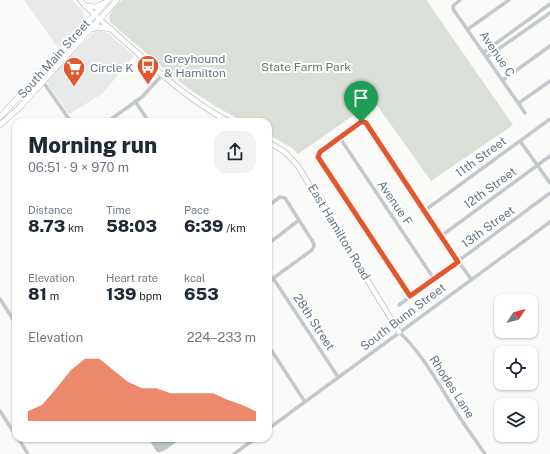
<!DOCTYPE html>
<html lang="en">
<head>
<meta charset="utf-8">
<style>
	:root { --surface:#fff; --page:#f2f2f3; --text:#1f2937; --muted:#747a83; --accent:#e4572e }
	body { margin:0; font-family:"Public Sans",sans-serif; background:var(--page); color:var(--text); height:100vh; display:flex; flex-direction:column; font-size:15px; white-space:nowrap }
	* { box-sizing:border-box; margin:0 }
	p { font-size:13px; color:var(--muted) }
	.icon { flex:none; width:22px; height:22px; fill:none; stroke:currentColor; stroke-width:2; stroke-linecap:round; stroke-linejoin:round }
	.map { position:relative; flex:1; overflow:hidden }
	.details { position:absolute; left:12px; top:118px; width:260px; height:324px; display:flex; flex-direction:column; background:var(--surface); border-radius:12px; box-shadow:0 1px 3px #0004 }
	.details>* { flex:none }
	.needle { width:26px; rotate:55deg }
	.fabs { position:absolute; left:494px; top:294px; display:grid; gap:8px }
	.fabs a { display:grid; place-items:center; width:44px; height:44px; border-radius:8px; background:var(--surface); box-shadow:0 1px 3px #0004; font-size:20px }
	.pin { position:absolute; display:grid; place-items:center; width:34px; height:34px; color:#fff; margin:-41px -17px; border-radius:50% 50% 50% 0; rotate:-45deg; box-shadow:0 0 4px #0007 }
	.pin .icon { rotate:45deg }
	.round { display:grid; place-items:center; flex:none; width:42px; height:42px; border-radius:12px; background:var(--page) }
	.head { display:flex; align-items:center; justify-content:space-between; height:68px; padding:0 16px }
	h1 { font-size:22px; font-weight:800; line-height:30px }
	.stats { display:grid; grid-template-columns:repeat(3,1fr); gap:6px; height:68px; padding:4px 16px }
	.stats div { display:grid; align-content:center }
	.stats b { font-size:17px; font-weight:800 }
	.stats small { font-size:11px; font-weight:400 }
	.stats p { font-size:11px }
	.chart { height:112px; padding:8px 16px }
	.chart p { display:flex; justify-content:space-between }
	.chart svg { width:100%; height:72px; margin-top:4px; fill:var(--accent); opacity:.7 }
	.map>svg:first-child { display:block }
</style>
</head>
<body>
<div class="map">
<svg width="550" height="454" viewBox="0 0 550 454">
	<rect width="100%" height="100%" fill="#fafaf8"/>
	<path fill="#e8e9e9" d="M24 0H72L83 11 84 19 59 49Z
		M96 30H100L109 34 134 56 102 94 69 114 47 83V80Z"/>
	<path fill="#dadfd7" d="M122 0H428L427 1 513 125 431 181 374 101 298 154 292 148 268 134V122H244L215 106 189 89 167 71 110 22C107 12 116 6 122 0Z"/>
	<path fill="#bbc7cb" d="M148 438H181C176 442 163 454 157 452 154 448 151 442 148 438Z"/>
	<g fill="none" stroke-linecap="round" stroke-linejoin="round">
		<g stroke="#b5babe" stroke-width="6">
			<path id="major" d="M80 0C96 17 114 32 132 48 163 76 193 103 230 122
				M268 142 285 152 298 166 399 332"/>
		</g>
		<g stroke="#b4b9bd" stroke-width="6">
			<path id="highway" d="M85 6 96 7 104 3
				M91 29 98 27 111 29
				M0 117 108 0
				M0 125 19 108 117 0"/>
		</g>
		<path stroke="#c3c8cc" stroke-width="3.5" d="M460 0 453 6V9L525 113
			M468 29 509 0
			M484 52 550 4
			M487 57 550 13
			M37 77 46 86 71 122
			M503 80 550 46
			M135 101 149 122
			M519 103 550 81
			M107 122 142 97 162 75
			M340 138 434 279
			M520 141 550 183
			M268 206 280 197 285 198 313 242 314 246 312 250 268 282
			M424 211 550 119
			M441 236 550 156
			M268 244 299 220
			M273 278 338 377
			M410 296 318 157 320 152 364 122 366 123 458 261 471 279
			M0 299 16 324
			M399 305 550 193
			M399 332C421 352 436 380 452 405 462 422 474 438 485 454
			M268 345 305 402
			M0 411 16 436
			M268 429 550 222
			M18 438 28 454
			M234 454 256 438"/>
		<use href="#major" stroke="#fff" stroke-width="4.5"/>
		<use href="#highway" stroke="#fff" stroke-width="5"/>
	</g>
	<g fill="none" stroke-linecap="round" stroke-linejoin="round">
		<g stroke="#fff" stroke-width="8">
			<path id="route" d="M361 122H364L366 123 458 262 410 296 318 157 320 152Z"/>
		</g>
		<use href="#route" stroke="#e4572e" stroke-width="5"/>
	</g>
	<defs>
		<g id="bus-pin" transform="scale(1.15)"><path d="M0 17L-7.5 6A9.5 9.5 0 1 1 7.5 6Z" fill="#e4572e" stroke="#fff"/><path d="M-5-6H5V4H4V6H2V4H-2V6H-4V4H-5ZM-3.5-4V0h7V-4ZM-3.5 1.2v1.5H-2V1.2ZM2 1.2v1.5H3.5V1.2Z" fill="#fff"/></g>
		<g id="supermarket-pin" transform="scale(1.15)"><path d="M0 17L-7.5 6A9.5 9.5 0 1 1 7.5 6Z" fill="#e4572e" stroke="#fff"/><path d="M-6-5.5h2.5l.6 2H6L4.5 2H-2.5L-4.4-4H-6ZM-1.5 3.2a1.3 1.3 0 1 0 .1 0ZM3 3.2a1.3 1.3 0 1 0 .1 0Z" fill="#fff"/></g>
	</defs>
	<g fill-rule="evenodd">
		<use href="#bus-pin" x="148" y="66"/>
		<use href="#supermarket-pin" x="74" y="68"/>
	</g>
	<g text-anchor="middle" stroke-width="4" stroke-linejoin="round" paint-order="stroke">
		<g font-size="12" fill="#657683" stroke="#fff">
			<text transform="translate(497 54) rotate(56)" y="4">Avenue C</text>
			<text transform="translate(54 59) rotate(-48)" y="4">South Main Street</text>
			<text transform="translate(481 157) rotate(-36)" y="4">11th Street</text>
			<text transform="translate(490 188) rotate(-36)" y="4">12th Street</text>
			<text transform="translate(395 203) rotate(56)" y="4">Avenue F</text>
			<text transform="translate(488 227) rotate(-36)" y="4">13th Street</text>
			<text transform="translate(339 232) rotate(59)" y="4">East Hamilton Road</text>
			<text transform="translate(403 317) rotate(-37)" y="4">South Bunn Street</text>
			<text transform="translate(314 322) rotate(57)" y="4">28th Street</text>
			<text transform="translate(452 387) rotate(57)" y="4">Rhodes Lane</text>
		</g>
		<g font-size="12" fill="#657683" stroke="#fff" text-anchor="start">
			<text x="164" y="63">Greyhound<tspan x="164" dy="14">&amp; Hamilton</tspan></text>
			<text x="90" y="72">Circle K</text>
		</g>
		<g font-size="12" fill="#687a64" stroke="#fff">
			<text x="306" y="71">State Farm Park</text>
		</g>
	</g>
</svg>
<div class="fabs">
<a><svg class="needle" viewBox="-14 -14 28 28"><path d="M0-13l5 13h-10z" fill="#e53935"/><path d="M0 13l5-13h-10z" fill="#747a83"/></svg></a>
<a><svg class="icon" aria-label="locate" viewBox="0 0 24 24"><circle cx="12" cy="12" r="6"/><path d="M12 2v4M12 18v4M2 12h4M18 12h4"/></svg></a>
<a><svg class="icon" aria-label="layers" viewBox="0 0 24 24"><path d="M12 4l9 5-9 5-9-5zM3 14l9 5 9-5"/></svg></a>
</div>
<div class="pin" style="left:361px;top:122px;background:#1e9e55"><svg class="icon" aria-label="arrive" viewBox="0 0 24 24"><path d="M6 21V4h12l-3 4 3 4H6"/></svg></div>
<section class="details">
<div class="head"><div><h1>Morning run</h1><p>06:51 · 9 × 970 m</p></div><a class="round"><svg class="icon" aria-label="share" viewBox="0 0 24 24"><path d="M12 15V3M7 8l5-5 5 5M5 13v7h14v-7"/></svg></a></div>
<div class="stats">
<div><p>Distance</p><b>8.73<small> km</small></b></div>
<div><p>Time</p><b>58:03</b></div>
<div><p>Pace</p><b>6:39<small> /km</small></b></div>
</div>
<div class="stats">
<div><p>Elevation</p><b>81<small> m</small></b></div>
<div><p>Heart rate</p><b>139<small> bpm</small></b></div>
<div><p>kcal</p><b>653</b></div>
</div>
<div class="chart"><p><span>Elevation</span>224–233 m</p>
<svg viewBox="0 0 160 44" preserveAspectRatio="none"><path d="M0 44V38L10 34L20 24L30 13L40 6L50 6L60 13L70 20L80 24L90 24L100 27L110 27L120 27L130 27L140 31L150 34L160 38V44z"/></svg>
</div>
</section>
</div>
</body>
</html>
